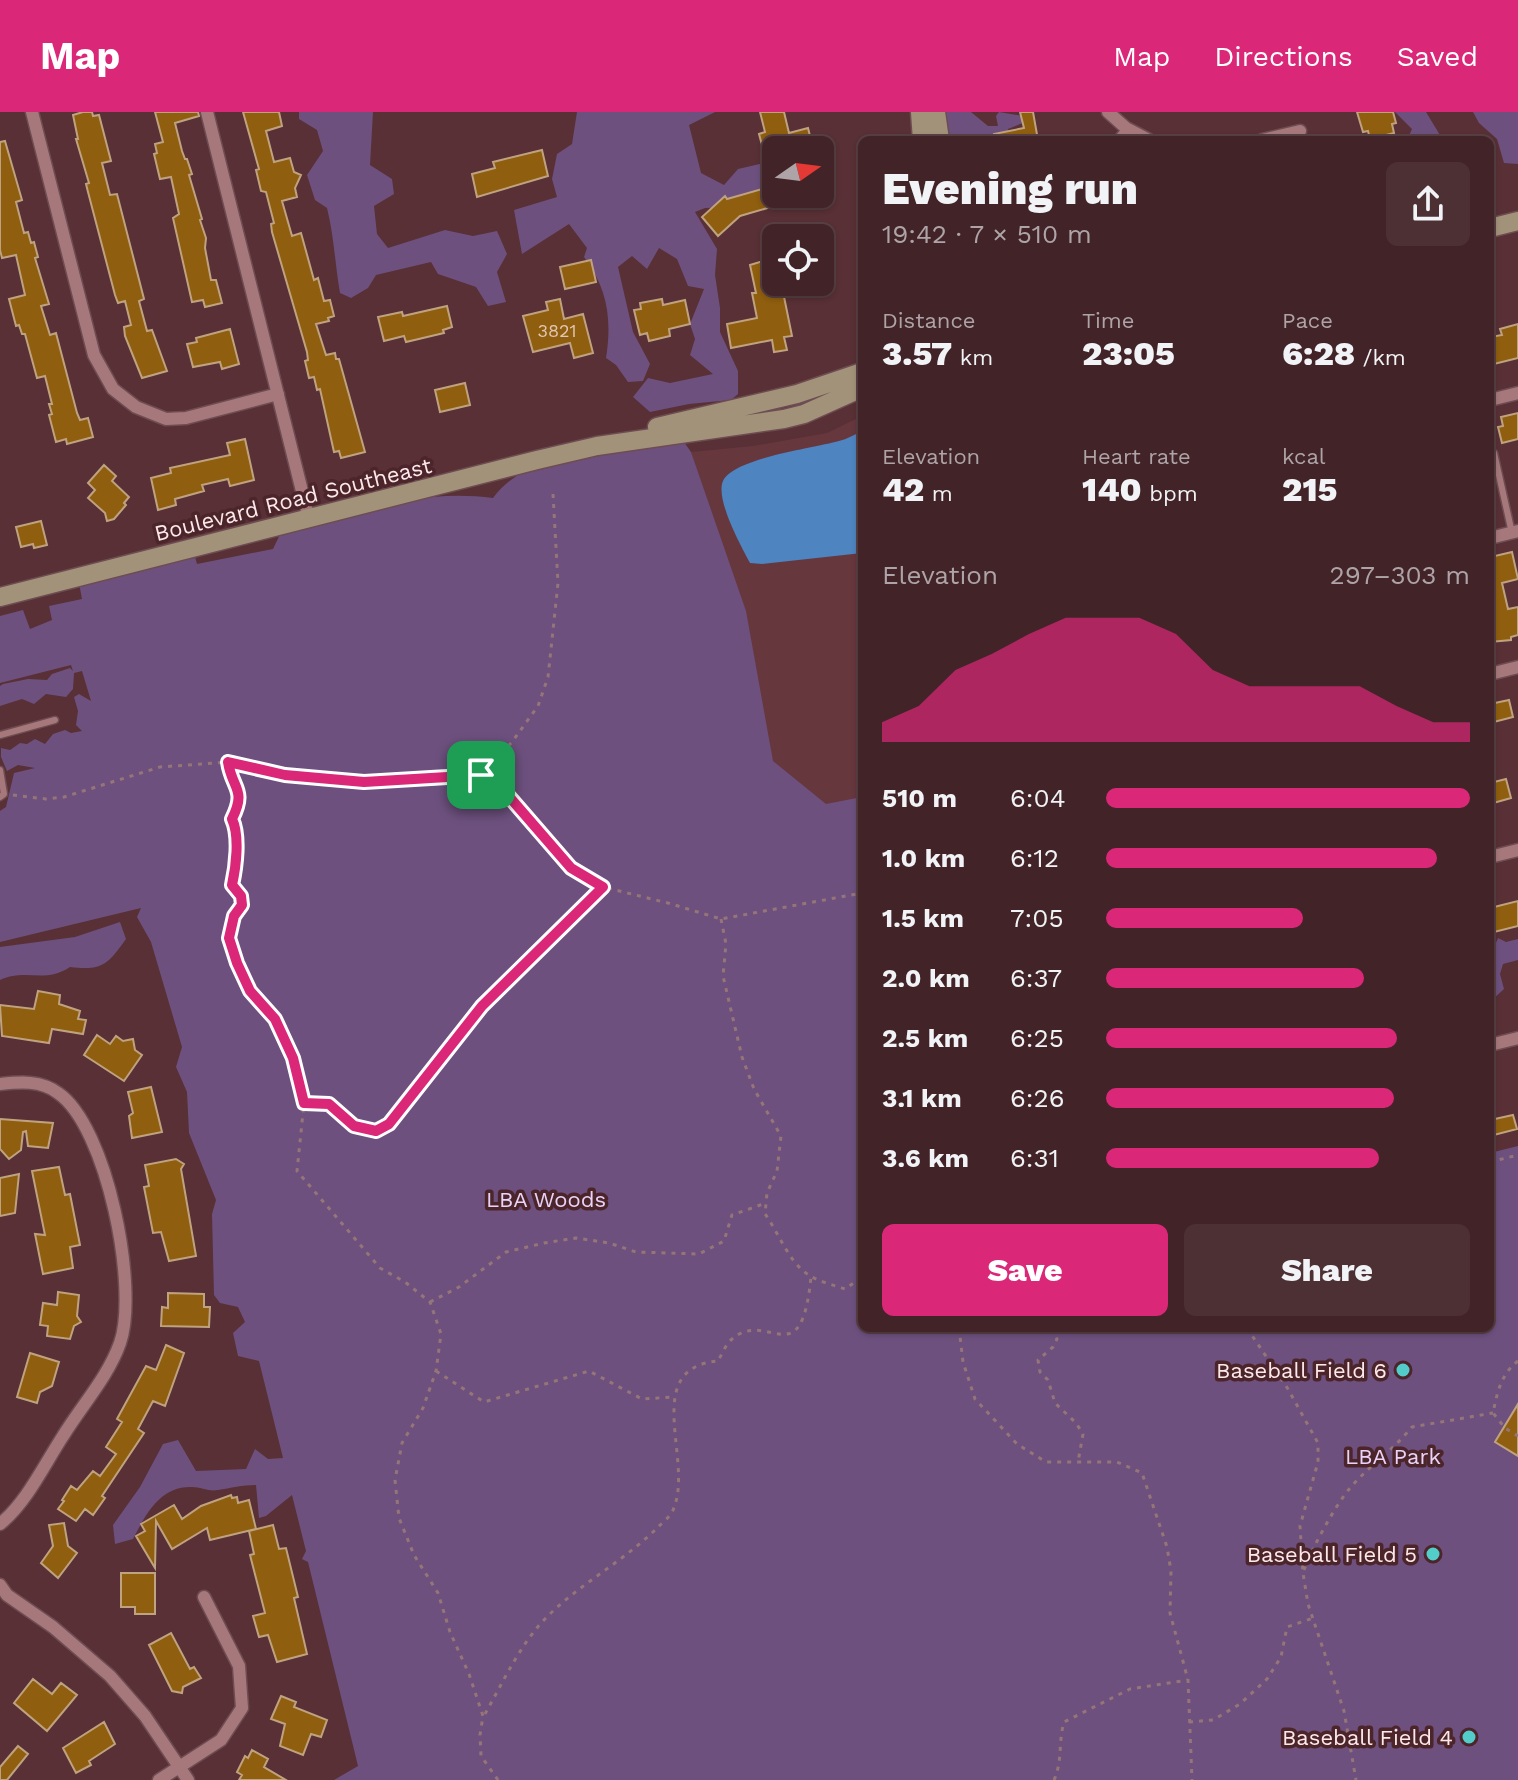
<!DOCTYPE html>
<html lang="en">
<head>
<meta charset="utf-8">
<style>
	:root { --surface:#422428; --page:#4c3034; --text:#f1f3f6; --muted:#aea4a8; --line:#5a4145; --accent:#db2777 }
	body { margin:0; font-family:"Work Sans",sans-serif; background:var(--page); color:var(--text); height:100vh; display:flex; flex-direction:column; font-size:30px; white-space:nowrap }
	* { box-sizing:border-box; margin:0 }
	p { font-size:26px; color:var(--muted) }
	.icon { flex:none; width:44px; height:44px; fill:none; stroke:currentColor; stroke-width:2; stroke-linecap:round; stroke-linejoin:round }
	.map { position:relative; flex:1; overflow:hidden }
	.drawer { position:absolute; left:858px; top:24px; width:636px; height:1196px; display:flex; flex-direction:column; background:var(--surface); border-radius:12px; box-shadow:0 2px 6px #0004,0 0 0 2px var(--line) }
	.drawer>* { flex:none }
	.needle { width:52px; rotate:76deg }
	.controls { position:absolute; left:762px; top:24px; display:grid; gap:16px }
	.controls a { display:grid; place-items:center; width:72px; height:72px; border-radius:12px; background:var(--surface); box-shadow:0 2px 6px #0004,0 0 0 2px var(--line); font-size:40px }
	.pin { position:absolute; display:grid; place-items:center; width:68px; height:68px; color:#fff; margin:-34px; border-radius:16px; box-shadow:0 4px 12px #0006 }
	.round { display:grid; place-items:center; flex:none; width:84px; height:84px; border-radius:12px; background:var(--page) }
	.summary { display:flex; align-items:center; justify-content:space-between; height:136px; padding:0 24px }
	h1 { font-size:44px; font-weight:800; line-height:60px }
	.figures { display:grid; grid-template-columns:repeat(3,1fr); gap:12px; height:136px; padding:8px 24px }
	.figures div { display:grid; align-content:center }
	.figures b { font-size:34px; font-weight:800 }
	.figures small { font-size:22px; font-weight:400 }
	.figures p { font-size:22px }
	.chart { height:224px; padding:16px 24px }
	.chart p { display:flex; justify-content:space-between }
	.chart svg { width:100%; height:144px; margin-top:8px; fill:var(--accent); opacity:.7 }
	.primary-button { display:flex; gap:16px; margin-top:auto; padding:16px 24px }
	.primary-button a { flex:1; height:92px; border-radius:12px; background:var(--accent); color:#fff; font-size:32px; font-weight:800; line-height:92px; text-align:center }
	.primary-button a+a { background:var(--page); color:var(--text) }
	ul { padding:0 24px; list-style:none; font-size:26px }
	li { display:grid; grid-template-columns:128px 96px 1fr; align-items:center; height:60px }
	li i { height:20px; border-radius:10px; background:var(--accent) }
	header { display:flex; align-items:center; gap:48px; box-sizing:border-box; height:112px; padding:0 40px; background:var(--accent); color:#fff }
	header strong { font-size:38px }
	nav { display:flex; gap:44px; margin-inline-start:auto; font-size:28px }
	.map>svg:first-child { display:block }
</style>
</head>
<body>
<header>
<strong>Map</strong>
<nav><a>Map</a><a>Directions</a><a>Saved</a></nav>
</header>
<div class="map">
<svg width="1518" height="1668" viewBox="0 0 1518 1668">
	<rect width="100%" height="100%" fill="#583035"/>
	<path fill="#67373e" d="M862 304V699L784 718 691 340 753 334 827 321Z"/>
	<path fill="#6d507e" d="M299 0H373L370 53 392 67 394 82 374 94 377 122 388 136 445 118 473 124 497 119 507 142 497 160 506 190 488 194 476 175 438 162 431 150 376 163 368 176 351 186 340 181C335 152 334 124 327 96L315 88 307 63 323 39 317 18 299 7Z
		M577 0H715L689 13 701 61 724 73 738 57 764 51 772 75 740 95 705 96 695 100 717 137 715 163 720 196V220L738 259V282L731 288 689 292 650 300 633 285 648 266 670 271 713 262 690 243 695 227 690 212 704 177 688 174 677 147 659 136 647 157 632 144 618 155 633 220 650 252 643 269 628 270 616 253 606 246C612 208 608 177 584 145L587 136 569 112 522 142 514 98 557 85 552 67 557 42 572 32Z
		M945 0H971L988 14H998L996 4 999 0 1035 6 1008 17 1006 28 982 25 979 28H950L942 14Z
		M1395 0H1426L1443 28H1407L1412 17Z
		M1473 0H1518V52L1504 51 1497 27 1479 11Z
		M679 323 691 340 746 499 773 649 826 692 862 685V1216H1490V1041L1518 1034V1668H334L358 1654 308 1450 302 1447 306 1439 292 1383 266 1404 259 1406 256 1373C242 1373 231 1376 218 1378 209 1380 201 1375 192 1375 160 1374 146 1402 133 1427L115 1432 113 1413 140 1375 163 1332 178 1328 196 1359 246 1357 255 1337 268 1347 283 1346 259 1249 238 1244 233 1221 245 1210 238 1195 220 1191 214 1183 212 1102 216 1088 189 1021 187 980 176 955 182 935 151 830 137 805 141 796 0 830V699L6 695 14 661 35 656 18 653 7 659 1 645V636L10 638 20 631 27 632 35 627 45 632 53 622 65 618 71 621 82 619 76 613 78 599 74 585 79 582 91 589 82 559 74 561 73 577 66 585 46 582 34 592 22 587 0 594V574L3 572 28 567 47 568 52 562 70 556 73 559 71 553 0 571V504L23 498 30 517 52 508 49 494 82 487 78 466 193 437 197 452 273 437 284 414C351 400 424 376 493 386 509 365 526 357 551 351L558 354 548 345Z
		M120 810 126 827C108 852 103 859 70 855 45 872 26 856 0 868V835L75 825Z
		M1498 826 1506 830 1518 827V848L1503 852 1500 862 1504 877 1492 888 1490 886V845Z"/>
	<path fill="#4e84bf" d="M862 319V441L762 452 750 451C741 434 715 387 723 369 733 346 815 336 839 329 847 327 854 323 862 319Z"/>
	<path fill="#8f5e0e" stroke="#bfa27f" stroke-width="2" d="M83 0H92L93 4 99 3 111 49 102 51 110 83 117 82 144 187 139 189 147 219 152 218 167 259 142 266 125 224 124 215 131 213 125 189 118 191 115 183 88 80 86 72 89 71 76 27H78L73 3Z
		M155 0H198L199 4 175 11 182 39 185 47H187L192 62 189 63 202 107 200 108 206 126 205 136 211 168H216L222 191 205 195 203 188 192 190 173 106 179 102 171 65 160 67 154 42 157 41 155 32 163 30Z
		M243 0H279L282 14 266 19 274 50 290 46 294 60 301 63 295 76 297 85 282 89 292 124 301 121 314 168 318 166 324 189 330 188 334 204 328 206 329 209 316 212 326 243 335 241 336 247H339L365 340 341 346 339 339 334 340 320 277 317 278 314 265 309 266 305 249 308 248 307 240 272 120 271 112 274 111 266 80 261 79 256 58 259 57Z
		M760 0H784L789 21 808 16 813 36 803 38 763 37 759 22 765 20Z
		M1020 0H1033L1038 28H995L994 22 1024 16Z
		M1357 0H1393L1396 11 1392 12 1394 21 1370 27 1368 19 1363 20Z
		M5 29 22 88 16 90 24 121 28 120 31 131 34 130 38 145 35 146 49 192 41 194 50 223 56 221 77 301 80 308 88 306 93 325 67 332 66 327 56 330 49 303 52 302 49 292H52L45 264 37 266 25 222H22L19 213 16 214 9 187 25 183 16 143 2 146 0 138V30Z
		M542 38 548 64 477 85 472 62 495 56 493 50Z
		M766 76 771 95 740 104 718 124 702 105 725 84 727 87Z
		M776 145V170H781L792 224 784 225 787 238 774 240 772 228 731 236 727 212 757 206 752 181H756L750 153Z
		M591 148 596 170 565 177 560 155Z
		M560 187 564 207 583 202 593 241 574 246 570 231 533 240 523 204 548 198 546 190Z
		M662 187 663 193 685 188 690 212 669 217 670 224 649 229 647 221 640 223 634 198 641 197 640 191Z
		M447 194 452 215 443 218 444 221 406 230 404 224 384 229 378 205 402 200 403 204Z
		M1518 212V246L1490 253V225L1502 223 1500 217Z
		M230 217 239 252 222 257 220 250 193 255 187 232 197 230 196 226Z
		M465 271 470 293 440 300 435 278Z
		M1518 301V327L1502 331 1498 315 1503 314 1501 305Z
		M245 327 254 368 230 374 228 367 202 373 204 379 175 387 176 393 158 398 151 366 171 361 170 356 230 343 227 331Z
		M104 353 116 364 112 369 129 385 124 391 126 393 114 407 107 409 105 401 88 386 95 378 88 371Z
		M41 409 47 433 34 436 33 432 21 435 16 415Z
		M1512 440 1518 467 1502 471 1508 497 1518 495V523L1511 525V528L1490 530V442L1495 444Z
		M1509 588 1513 605 1490 611V592Z
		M1506 667 1511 686 1490 692V671Z
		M1518 789V814L1490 821V796Z
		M38 879 60 883 59 892 80 899 78 907 86 908 83 922 52 917 49 931 2 924 0 893 34 897Z
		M97 923 110 932 116 924 123 929 133 927 135 938 142 943 124 969 84 943Z
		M151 975 162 1020 132 1026 129 1004 133 1001 128 980Z
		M1513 1003 1517 1017 1490 1024V1008Z
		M0 1007 53 1011 48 1036 28 1034 26 1019 23 1020 21 1038 9 1047 0 1037Z
		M176 1047 184 1052 181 1057 196 1144 169 1149 161 1120 153 1121 144 1075 149 1074 145 1053Z
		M59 1055 65 1083 70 1082 80 1133 70 1135 73 1156 43 1162 35 1122 45 1123 32 1059Z
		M19 1062 15 1101 0 1104V1066Z
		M58 1180 79 1183 77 1204 81 1210 74 1214 70 1227 47 1224 48 1214 40 1213 43 1191 57 1193Z
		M168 1181 204 1182V1195H210L209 1215 161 1214 162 1195 168 1196Z
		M166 1233 184 1241 165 1294 153 1289 138 1317 144 1321 102 1384 105 1386 93 1403 85 1397 76 1409 58 1397 64 1389 62 1388 71 1374 77 1378 93 1359 100 1364 116 1342 106 1335 122 1310 117 1307 146 1254 156 1258Z
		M30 1241 59 1250 52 1274 40 1280 37 1291 17 1285Z
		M1518 1292V1344L1495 1330Z
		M231 1383 232 1386 237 1385 238 1391 249 1388 256 1417 210 1428 207 1416 172 1437 156 1409 155 1456 136 1424 145 1419 141 1412 174 1393 182 1407 201 1394Z
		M64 1411 68 1434 77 1441 58 1466 41 1451 53 1434 49 1413Z
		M273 1413 279 1437 286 1436 298 1485 294 1486 307 1542 277 1550 268 1523 259 1525 253 1504 265 1501 250 1443 254 1442 249 1419Z
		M121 1461H155V1502H135V1495H121Z
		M171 1521 190 1557 194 1555 201 1566 183 1575 182 1581 172 1579 149 1533Z
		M33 1567 52 1582 61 1571 77 1583 47 1619 14 1591Z
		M281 1584 296 1590 294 1595 327 1608 321 1625 311 1622 303 1643 280 1634 285 1612 271 1607Z
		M104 1610 115 1632 89 1649 91 1653 76 1661 63 1636Z
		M18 1634 28 1642 7 1668H0V1655Z
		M252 1638 268 1647 264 1655 286 1668H239L242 1663 237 1660 245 1644 248 1646Z"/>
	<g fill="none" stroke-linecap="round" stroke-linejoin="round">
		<g stroke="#6e4d52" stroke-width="9">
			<path id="lane" d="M1116 28 1126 16
				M1494 341 1512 421
				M0 623 55 608
				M0 658 4 682 0 685"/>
		</g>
		<g stroke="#6e4d52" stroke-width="15">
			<path id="street" d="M32 0 94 243 113 277 136 295 166 307 186 306 278 282
				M207 0 309 407
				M1108 0 1126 16 1149 28
				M1262 28 1300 19
				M1490 288 1518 281
				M1490 426 1518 419
				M1490 562 1518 555
				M1490 745 1518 738
				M1490 933 1518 926
				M0 972C20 970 41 968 58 981 107 1014 139 1177 120 1231 108 1265 82 1293 63 1324 44 1353 27 1390 0 1412
				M0 1473 7 1483 53 1515 110 1564 145 1604 188 1668
				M159 1668 221 1628 242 1596 239 1554 204 1485"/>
		</g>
		<g stroke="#6e4d52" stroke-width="21">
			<path id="secondary" d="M920 0 922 28
				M936 0 940 28
				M1490 116 1518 109
				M657 315 797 282 862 260
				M0 485 537 348 597 334 784 307 804 302 862 276"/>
		</g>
		<path stroke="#967579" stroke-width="3" stroke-dasharray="4 6" stroke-linecap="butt" d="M481 663 512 630 538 594 548 565 558 471 553 382
			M13 683 46 687 64 685 160 655 228 650
			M721 807 726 832 723 864 742 945 754 977 781 1024 777 1059 767 1081 765 1102C779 1121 789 1151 809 1163 819 1170 834 1173 845 1177L862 1165
			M304 991 293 946 275 907 250 879 237 851 229 826 234 804 242 793 241 784 232 773C236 755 240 724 232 707 248 675 233 678 228 650L285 663 364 670 481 663 506 681 571 756 603 775
			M1490 1050 1518 1043
			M430 1190 459 1175 506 1140 544 1131 576 1126 609 1131 636 1140 699 1142 724 1129 732 1103 766 1091
			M959 1216 963 1250 975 1287 1017 1332 1046 1350H1117L1142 1361 1167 1435 1171 1459 1170 1501 1188 1568 1192 1668
			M1053 1216 1057 1227 1053 1235 1038 1248 1040 1260 1048 1268 1055 1291 1076 1311 1083 1322 1078 1350
			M1247 1216 1288 1277 1318 1331V1350L1300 1414 1303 1461 1308 1492 1344 1599 1356 1668
			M1518 1249C1501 1262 1497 1281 1493 1301L1505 1316 1518 1324
			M436 1259 484 1290 589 1259 642 1287 673 1285
			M1304 1458C1312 1436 1335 1394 1350 1376 1369 1354 1393 1338 1412 1315L1493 1301
			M485 1602C503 1570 519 1535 543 1509 577 1473 622 1451 657 1416 662 1411 670 1405 673 1398 695 1350 639 1256 718 1249 722 1242 726 1232 732 1227 768 1196 801 1266 811 1165
			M1189 1610 1213 1608 1240 1592 1267 1567 1281 1545 1287 1515 1313 1506
			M498 1668 481 1644 480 1623 483 1604 469 1562 450 1520 438 1481 414 1443 399 1406 395 1368 402 1331 423 1296 436 1259 441 1222 430 1190 405 1170 380 1156 297 1059 304 991 329 992 354 1014 376 1019 389 1012 482 894 603 775 668 791 721 807 862 781
			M1054 1668C1063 1648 1058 1630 1064 1610L1130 1577 1188 1568"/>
		<use href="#lane" stroke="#a6787c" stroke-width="6"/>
		<use href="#street" stroke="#a6787c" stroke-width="12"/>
		<use href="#secondary" stroke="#a3927a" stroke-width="18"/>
	</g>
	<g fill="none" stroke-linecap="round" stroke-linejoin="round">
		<g stroke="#fff" stroke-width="16">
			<path id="route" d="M228 650 285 663 364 670 481 663 506 681 571 756 603 775 482 894 389 1012 376 1019 354 1014 329 992 304 991 293 946 275 907 250 879 237 851 229 826 234 804 242 793 241 784 232 773C236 755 240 724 232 707 247 677 232 677 228 650Z"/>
		</g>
		<use href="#route" stroke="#db2777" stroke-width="10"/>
	</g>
	<g fill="#53cdc9" stroke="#4c252b" stroke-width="3">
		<circle cx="1403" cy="1258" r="8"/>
		<circle cx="1433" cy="1442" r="8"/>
		<circle cx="1469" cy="1625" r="8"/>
	</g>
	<g text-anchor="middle" stroke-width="7" stroke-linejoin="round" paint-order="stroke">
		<g font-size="18" fill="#e2c6b3">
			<text x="557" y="225">3821</text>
		</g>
		<g font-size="22" fill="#fee9ea" stroke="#4c252b">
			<text transform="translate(293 387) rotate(-14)" y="8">Boulevard Road Southeast</text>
		</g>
		<g font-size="22" fill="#e9d3f8" stroke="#4c252b">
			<text x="546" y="1095">LBA Woods</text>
			<text x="1393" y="1352">LBA Park</text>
		</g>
		<g font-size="22" fill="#fee9ea" stroke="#4c252b" text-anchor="end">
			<text x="1387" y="1266">Baseball Field 6</text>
			<text x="1417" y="1450">Baseball Field 5</text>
			<text x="1453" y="1633">Baseball Field 4</text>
		</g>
	</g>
</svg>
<div class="controls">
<a><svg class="needle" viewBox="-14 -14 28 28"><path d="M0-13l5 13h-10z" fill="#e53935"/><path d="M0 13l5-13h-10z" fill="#aea4a8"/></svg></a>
<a><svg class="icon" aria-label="locate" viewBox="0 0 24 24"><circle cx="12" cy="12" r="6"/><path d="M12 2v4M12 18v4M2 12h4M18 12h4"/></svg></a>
</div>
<div class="pin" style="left:481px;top:663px;background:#1e9e55"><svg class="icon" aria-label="arrive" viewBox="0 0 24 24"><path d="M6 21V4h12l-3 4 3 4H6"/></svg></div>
<section class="drawer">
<div class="summary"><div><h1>Evening run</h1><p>19:42 · 7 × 510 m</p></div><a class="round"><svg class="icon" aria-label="share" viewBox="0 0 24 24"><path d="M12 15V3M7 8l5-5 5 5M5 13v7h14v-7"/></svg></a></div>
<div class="figures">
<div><p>Distance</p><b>3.57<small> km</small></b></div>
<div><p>Time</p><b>23:05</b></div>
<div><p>Pace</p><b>6:28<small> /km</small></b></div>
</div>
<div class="figures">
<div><p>Elevation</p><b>42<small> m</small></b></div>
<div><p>Heart rate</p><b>140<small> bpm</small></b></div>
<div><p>kcal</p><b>215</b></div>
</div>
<div class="chart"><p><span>Elevation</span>297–303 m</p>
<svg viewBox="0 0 160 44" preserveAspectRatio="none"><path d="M0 44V38L10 33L20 22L30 17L40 11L50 6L60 6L70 6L80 11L90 22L100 27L110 27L120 27L130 27L140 33L150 38L160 38V44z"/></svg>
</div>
<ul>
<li><b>510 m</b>6:04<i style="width:100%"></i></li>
<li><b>1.0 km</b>6:12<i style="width:91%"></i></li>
<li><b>1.5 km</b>7:05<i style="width:54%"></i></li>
<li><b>2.0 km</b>6:37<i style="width:71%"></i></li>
<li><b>2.5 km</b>6:25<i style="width:80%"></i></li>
<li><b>3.1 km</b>6:26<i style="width:79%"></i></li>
<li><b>3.6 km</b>6:31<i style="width:75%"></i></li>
</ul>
<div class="primary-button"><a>Save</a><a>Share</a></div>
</section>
</div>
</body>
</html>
